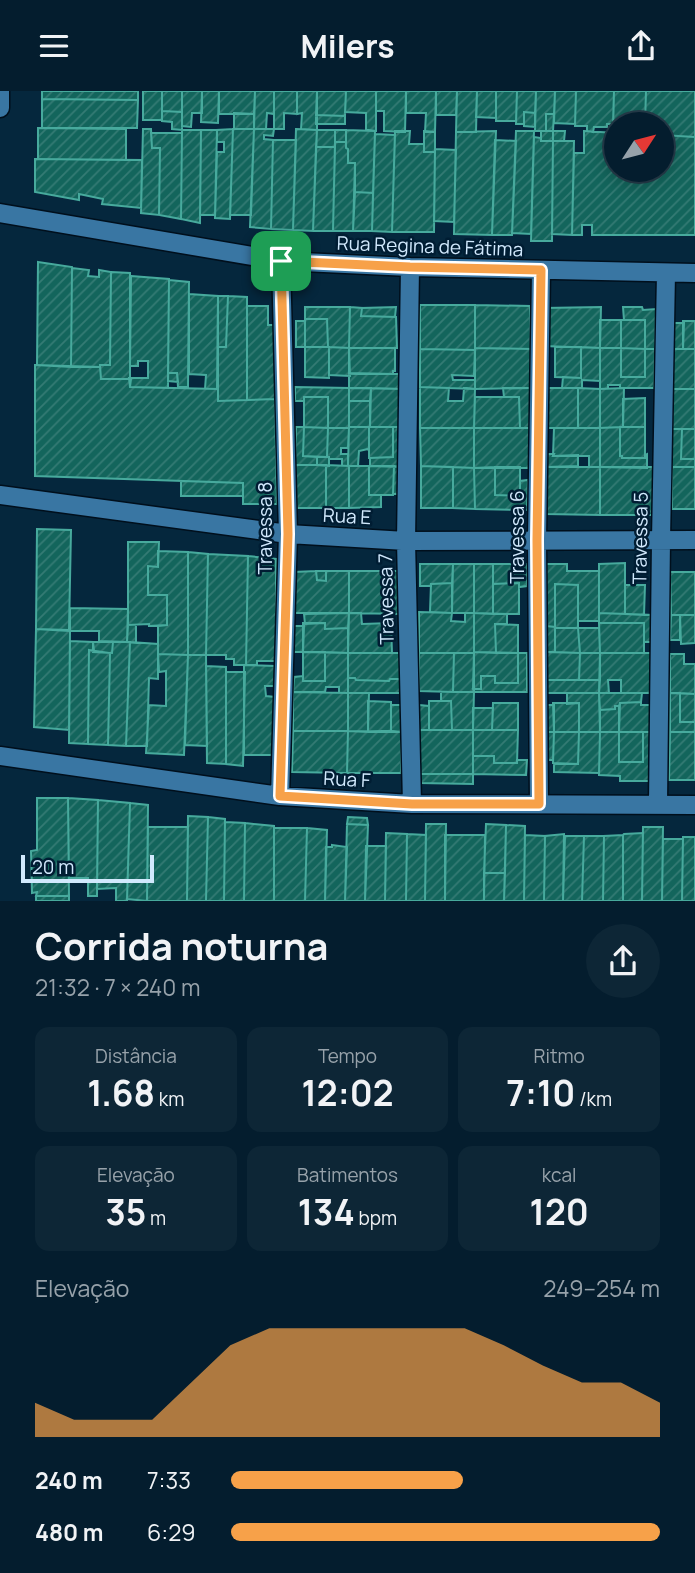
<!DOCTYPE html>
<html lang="pt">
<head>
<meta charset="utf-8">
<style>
	:root { --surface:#041d2e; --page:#0d2636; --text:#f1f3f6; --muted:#97a2aa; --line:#253b4a; --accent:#f7a149 }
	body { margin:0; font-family:Manrope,sans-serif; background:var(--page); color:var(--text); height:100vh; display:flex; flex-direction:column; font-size:26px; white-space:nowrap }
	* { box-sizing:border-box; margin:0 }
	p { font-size:23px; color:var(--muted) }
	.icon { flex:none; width:38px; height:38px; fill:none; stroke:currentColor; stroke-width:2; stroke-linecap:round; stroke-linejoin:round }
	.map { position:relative; height:810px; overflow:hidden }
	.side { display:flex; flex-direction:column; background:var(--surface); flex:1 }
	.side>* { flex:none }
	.needle { width:46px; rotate:54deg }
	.fabs { position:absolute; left:604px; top:21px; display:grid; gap:14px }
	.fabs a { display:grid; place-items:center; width:70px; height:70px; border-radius:50%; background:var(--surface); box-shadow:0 4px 18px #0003,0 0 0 2px var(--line); font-size:35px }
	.scale { position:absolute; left:21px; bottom:18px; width:133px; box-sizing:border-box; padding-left:7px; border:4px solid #d1e9fd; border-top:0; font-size:19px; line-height:24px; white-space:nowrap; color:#d1e9fd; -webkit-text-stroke:5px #001d33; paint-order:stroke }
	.pin { position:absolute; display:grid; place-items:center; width:60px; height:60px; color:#fff; margin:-30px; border-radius:14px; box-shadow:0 4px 10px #0006 }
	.round { display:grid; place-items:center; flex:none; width:74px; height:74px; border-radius:37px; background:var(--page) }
	.head { display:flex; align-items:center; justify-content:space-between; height:119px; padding:0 35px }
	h1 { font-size:38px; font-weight:700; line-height:52px }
	.figures { display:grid; grid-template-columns:repeat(3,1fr); gap:10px; height:119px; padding:7px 35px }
	.figures div { display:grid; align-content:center; border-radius:14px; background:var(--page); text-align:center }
	.figures b { font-size:35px; font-weight:700 }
	.figures small { font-size:19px; font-weight:400 }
	.figures p { font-size:19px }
	.chart { height:196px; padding:14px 35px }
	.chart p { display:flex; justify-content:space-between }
	.chart svg { width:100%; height:126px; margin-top:7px; fill:var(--accent); opacity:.7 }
	ul { padding:0 35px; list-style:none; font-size:23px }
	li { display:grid; grid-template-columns:112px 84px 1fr; align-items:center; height:52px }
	li i { height:18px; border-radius:9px; background:var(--accent) }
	header { display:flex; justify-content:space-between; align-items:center; height:91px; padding:0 35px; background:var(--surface); font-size:32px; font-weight:700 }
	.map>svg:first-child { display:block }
</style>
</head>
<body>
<header><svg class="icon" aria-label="menu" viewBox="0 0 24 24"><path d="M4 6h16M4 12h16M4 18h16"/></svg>Milers<svg class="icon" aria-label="share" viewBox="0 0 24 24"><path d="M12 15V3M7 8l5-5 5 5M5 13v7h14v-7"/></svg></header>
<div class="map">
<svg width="695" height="810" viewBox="0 0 695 810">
	<defs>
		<pattern id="building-hatch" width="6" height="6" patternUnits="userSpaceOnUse" patternTransform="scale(1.75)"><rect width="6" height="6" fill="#13655c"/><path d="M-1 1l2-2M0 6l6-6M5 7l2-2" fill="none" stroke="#347b74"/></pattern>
	</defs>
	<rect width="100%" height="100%" fill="#05273d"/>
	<path fill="url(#building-hatch)" stroke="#47aa9d" stroke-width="2" d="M42 0H138V9L42 8Z
		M143 0H162V29H143Z
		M162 0H182V21L162 20Z
		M182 0H202V22H192L191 36 182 35Z
		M202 0H219L218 32 201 31Z
		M219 0H255L254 23H219Z
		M255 0H274V23L267 22 266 38H254Z
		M274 0H297V23L284 22V38H274Z
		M297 0H317V39L301 38 302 22 297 23Z
		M317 0H346L345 25 316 24Z
		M346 0H376V40L366 39V22L345 21Z
		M376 0H406L405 41 384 40V20H376Z
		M406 0H436L435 41H425L426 22H406Z
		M436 0H457L456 24H436Z
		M457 0H477L476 41H456Z
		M477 0H496V27L476 26Z
		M496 0H517L516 30H496Z
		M517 0H536L535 22 524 21V33H516Z
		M536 0H555L554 23H546V40H535Z
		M555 0H576L575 33 554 32Z
		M576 0H614L613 33H607V36H594L593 41 587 40V35H575Z
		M614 0H646L645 33H616V42H613Z
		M646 0H695V46L662 44V33H645Z
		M42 8 138 9 137 37H42Z
		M162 20 182 21V39L172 38V31L162 30Z
		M524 21 535 22V36L524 35Z
		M234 22 254 23V38H234Z
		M546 23H554L553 40H546Z
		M316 24 345 25V33H316Z
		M38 37 126 38V69L38 68Z
		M143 38H151L152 57H160L159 124 141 122Z
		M233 38H254L251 124H230Z
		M233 38 230 128 215 127 217 61H224V51H217V39Z
		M254 38H274L273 45 264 44V48L273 49 271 138 250 136Z
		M296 38 317 39 313 140 293 139Z
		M182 39H201L200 132 181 128Z
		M201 39H217L215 124H200Z
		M317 39H335V56H316Z
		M335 39H346V51H335Z
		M346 39 375 40 373 102 355 101V72H348V58L346 57Z
		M395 40H410L409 53H424V61H435L434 141H392Z
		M424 40 435 41V61H424Z
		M496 40 492 144 454 143 456 41Z
		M516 40H534L531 143 512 142Z
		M541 40H553V50H541Z
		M553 40H565L564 50H553Z
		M584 40 616 42V79H662V44L695 46V144H592V134H582V144H572L574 62H584Z
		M151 42H182L181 128 159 124 160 57H152Z
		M375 43 395 44 392 141 372 140Z
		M534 46 541 47V50H553L552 150H531Z
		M273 49H296L293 139 271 138Z
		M495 49 516 50 512 144H492Z
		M553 50H574L572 144 552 143Z
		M335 51H346V57L348 58V72H355L353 140H333Z
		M316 56H335L333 140H313Z
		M435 58 456 59 454 131 434 130Z
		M35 68 142 69 141 117 102 113 103 108 79 103V109L35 101Z
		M355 101 373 102 372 140H353Z
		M38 171 72 176 71 276 37 274Z
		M72 177 89 179 88 185 99 186V179L111 181 110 274H100V276H71Z
		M111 181 130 182V288H101L100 274H110Z
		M131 185 169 188 168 297 130 296 129 287H148V270H138V275H130Z
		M169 189 189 191 188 296H178L177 282H168Z
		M189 203 218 205 217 298H205L206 284 189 283Z
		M218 205H228L226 256H218Z
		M228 205 247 206V309L218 310V256H226Z
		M420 214H475V259L420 258Z
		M475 214 530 215 531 258 475 257Z
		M247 215H268V234H276L275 308 247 309Z
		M305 216H350L349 257 328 256 327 228H305Z
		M350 216 362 217 361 225 396 226 397 257H349Z
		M396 216 395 226 361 225 362 217Z
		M601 216 600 257 543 255 544 217Z
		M623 216H642L643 219 656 218 655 258H645V229H624Z
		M305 228H327L328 256H305Z
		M600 229H621V257H600Z
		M621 229H645V258L621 257Z
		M296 230H305V256H296Z
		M683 230H695V258H683Z
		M673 232H684L683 258H673Z
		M305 256H329V287L305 286Z
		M329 256 349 257 350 285 329 284Z
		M555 256H581V287L555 286Z
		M581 256 600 257V290L582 289V297H562L563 286 581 287Z
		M349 257H395V280H393V283L349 282Z
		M475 257 531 258 530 297 475 298Z
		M600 257H621V286H645V258H655L654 297H620V294H608V298H600Z
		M621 257 645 258V286H621Z
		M420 258 475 259 474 285 452 284 453 289H475V298L420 296Z
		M673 258H695V298H673Z
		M35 274 100 276 101 288H131L130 296 218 298V310L275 308 277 413H243V392L35 385Z
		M168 282H177L178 291 168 290Z
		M349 283H403V298L349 297Z
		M295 296 349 297V337H328V306H304V310H295Z
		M420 296 449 297 448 310H463L464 297 475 298 474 337H420Z
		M349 297H371L370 310H349Z
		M371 297 403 298 402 336H370Z
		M503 297H534L533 337H520L519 306H504Z
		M547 297H578V337H548Z
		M578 297 600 298V337H578Z
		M624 297 623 336 600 337V298Z
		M673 298H695V338H672Z
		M304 306H328V337L304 336Z
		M475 306H519L520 337H474Z
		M645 307V336H623V308Z
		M349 310H370V336H349Z
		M296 336H304L303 365 317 366V374H295Z
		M304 336 328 337 327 366 303 365Z
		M349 336H369V360L368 358 359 360 358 375H348Z
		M369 336H393V366L369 367Z
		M393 336H402V376L370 375V367L393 366Z
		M620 336H645V367H622V365H620Z
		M620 336V365H622V367H645V364L647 363V377L600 376V337Z
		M328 337H349L348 357H341V363H348V375H342V368H329V366H327Z
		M420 337H474V377L421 375Z
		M474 337H534V377H474Z
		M554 337H600V376H589V365H553Z
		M672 338H682L681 368H695V376H672Z
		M682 338H695V368H681Z
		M547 363H554L553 365 578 364V375L547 376Z
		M317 366H329V375L317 374Z
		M295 374H326V417H295Z
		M326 374 349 375V417H326Z
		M349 375H369V404H381V416L349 417Z
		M369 375H394L393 404H369Z
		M394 375 402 376 401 403H393Z
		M421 375 453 376V417H421Z
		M453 376 474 377 475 418 453 417Z
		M495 376H520V405L495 404Z
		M495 376V404L520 405V390L528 389 527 419 475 418 474 377Z
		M547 376H600V424L546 423Z
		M600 376H653V424H600Z
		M672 376H695V418H672Z
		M181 390 243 392V405H181Z
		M37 438 71 439 69 539 36 538Z
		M128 451H159L158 476 148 475V504H167V534L149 535V533L128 534Z
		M158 460 188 461V564L158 563V535L167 534V504H148V475L158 476Z
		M188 461 208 463 206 564H188Z
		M208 463 248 465 246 574H234V568H226V564H206Z
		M248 465 276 468V570H257V574H246Z
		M625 472V523L599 522V473Z
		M420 473H453L452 492 431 493V495H420Z
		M453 473H474V522H452Z
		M474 473H493V523L474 522Z
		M493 473H527V495L519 496V492L493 493Z
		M546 473H567V480H599V530H578V494L555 493V536L546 535Z
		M316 480 317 489 326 490V480H349V522H294V481Z
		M316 480H326V490L317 489Z
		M349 480H399L400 523 349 522Z
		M670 481H695V524H671Z
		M452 492V522L430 521 431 493Z
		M519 492V523H493V493Z
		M555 493 578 494V537H555Z
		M625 494H645L644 524 625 523Z
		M70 517 128 518 127 551 99 550V540H70Z
		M419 521 452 522 451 530 465 531V522H474V562H419Z
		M349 522H361L362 533 391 532 392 562H348Z
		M349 522 348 537 325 538V532L305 533 304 523Z
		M474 522 507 523V533H495L496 562 474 561Z
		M599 522 654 524V551H644V532H599Z
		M671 524H680V549H670Z
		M680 524H695V552L681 553Z
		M303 532H325V538L348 537V562L303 561Z
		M599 532H644V562H600Z
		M495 533 518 534V562H496Z
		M128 534H136V552L127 551Z
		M294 535H304L303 561H294Z
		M546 535 555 536V561H546Z
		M555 537H578L580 562 555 561Z
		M578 537H599L600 562H580Z
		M36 538 70 540 69 639 34 636Z
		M70 550 93 551 94 560 89 559 88 653 69 652Z
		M93 551H113L112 562 93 561Z
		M113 551H130L126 655 108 654 110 562H112Z
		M130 551 158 553V588L149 587 147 655H126Z
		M89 559 110 562 108 654 88 653Z
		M303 561H325V590H303Z
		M325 561 348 562V602H339V596H326L325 601H293L294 586 303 585V590H325Z
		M474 561 518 562V592H495V585H481V598H473Z
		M546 561 580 562 579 589H545Z
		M348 562H401V588H390L389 590 356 589 355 587H348Z
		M419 562H454L453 601 419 600Z
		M454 562H474V601H453Z
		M518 562H527V601H474L473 598H481V585H495V592H518Z
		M580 562H600V589H579Z
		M600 562H654V602H621V589H608L609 602H599Z
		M158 563 188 564 184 664 146 662 149 614 166 615V580L159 581Z
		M670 563H684V573H695V603L670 602Z
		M188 564H206L207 655 185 654Z
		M244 574 275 575V595H265L266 605 275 606V664H244Z
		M206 575 226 576V673L207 672Z
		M226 581H245L243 675 226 673Z
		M348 587H355L356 589 389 590 390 588H401V602H348Z
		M545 589H600L599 602H546Z
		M293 601 348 602V640H293Z
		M441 601H474L473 639H452L451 610H441Z
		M348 602H369L368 641 348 640Z
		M567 602H599L600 641H579V612L567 613Z
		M599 602H642L641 611 620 612 619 615H615V618L600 619Z
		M670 602H680V631H695V641H670Z
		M680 602 695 603V631H680Z
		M368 610 391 611V640L368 641Z
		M429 610H451L452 639H429Z
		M641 611V614H654L653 641H619L620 612Z
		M493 612H518V639H492Z
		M553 612H579V641H554Z
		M391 614H401V641L391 640Z
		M419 614 429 615V639H419Z
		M545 614H554V641H545Z
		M615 615H619V641H600V619L615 618Z
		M473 617H493L492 639H473Z
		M419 639H473V683H418Z
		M473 639H518L517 672H494V665H473Z
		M293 640H348L347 682 292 681Z
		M348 640 401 641V682H347Z
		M545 641H554L553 669H545Z
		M554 641H579L578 673 553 672Z
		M579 641H600L599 682 554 681V673H578Z
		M600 641H619V671H643V641H653L654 690H620V685L599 684Z
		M619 641H643V671H619Z
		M670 641H695V689H669Z
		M473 665H494V672H517V669H527L526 684 473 683Z
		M418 683H473V693L419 692Z
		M37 707H68L69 805H36L37 801 32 802 31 760 37 759Z
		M68 707 98 709 97 805H88V787H69Z
		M98 709 130 712 127 810H116V797L97 798Z
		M130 712 148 714 147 810 127 808Z
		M188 725 208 726 206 810H187Z
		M208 726 225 728 224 810H206Z
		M348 726 367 727 368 734 347 733Z
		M225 731 245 732 244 810H224Z
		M245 732 274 735V810H244Z
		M347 733 368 734 365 810H345Z
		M426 733H446L445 810H425Z
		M486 733 506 734 505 782H484Z
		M506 734 525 735 524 810H504Z
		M148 736H188L187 810H147Z
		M643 736H663L662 810H642Z
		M274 737H307L305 810H274Z
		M307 737 327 739 325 810H305Z
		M386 742 407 743 406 810H385Z
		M643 742 642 810H623V744L624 743Z
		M407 743 426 744 425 810H406Z
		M564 743 563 810H544L545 745Z
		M445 744H485L484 810H445Z
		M525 744 545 745 544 810H524Z
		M623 744V810H603L604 745Z
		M565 745H584L582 810H563Z
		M584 745H604L603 810H582Z
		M683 746H695V810H682Z
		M663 748H683L682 810H662Z
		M332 754 347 756 345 810H325L326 756H332Z
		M366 755H386L385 810H365Z
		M484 782H505L504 810H484Z
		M36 805H69V810H36Z"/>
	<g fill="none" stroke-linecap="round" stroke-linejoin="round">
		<g stroke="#000f1c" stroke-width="21">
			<path id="minor" d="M0 17V0
				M0 122 281 170 410 176 695 182
				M410 176 406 450 412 713
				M0 404 288 443 406 450 695 449
				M0 665 280 705 412 713 695 714
				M280 705 288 443 281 170
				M658 712 661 449 666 182
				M539 713 537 449 541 179"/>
		</g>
		<use href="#minor" stroke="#3976a3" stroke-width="18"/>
	</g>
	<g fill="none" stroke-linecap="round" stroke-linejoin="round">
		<g stroke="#fff" stroke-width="14">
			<path id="route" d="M281 170 410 176 541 179 537 449 539 713H412L280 705 288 443Z"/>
		</g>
		<use href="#route" stroke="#f7a149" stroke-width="9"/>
	</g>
	<g text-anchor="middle" stroke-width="5" stroke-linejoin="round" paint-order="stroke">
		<g font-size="19" fill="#d1e9fd" stroke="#001d33">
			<text transform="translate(430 155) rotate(2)" y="7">Rua Regina de Fátima</text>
			<text transform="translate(347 425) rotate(3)" y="7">Rua E</text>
			<text transform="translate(265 437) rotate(-90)" y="7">Travessa 8</text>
			<text transform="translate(517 446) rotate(-90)" y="7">Travessa 6</text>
			<text transform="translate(640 447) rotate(-89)" y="7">Travessa 5</text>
			<text transform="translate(386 508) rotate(-91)" y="7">Travessa 7</text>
			<text transform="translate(347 688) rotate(3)" y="7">Rua F</text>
		</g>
	</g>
</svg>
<div class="fabs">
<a><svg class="needle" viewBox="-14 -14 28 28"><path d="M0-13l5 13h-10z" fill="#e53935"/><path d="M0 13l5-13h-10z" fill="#97a2aa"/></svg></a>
</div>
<div class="scale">20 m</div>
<div class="pin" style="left:281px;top:170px;background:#1e9e55"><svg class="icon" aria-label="arrive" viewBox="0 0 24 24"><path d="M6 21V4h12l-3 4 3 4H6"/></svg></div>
</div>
<section class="side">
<div class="head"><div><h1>Corrida noturna</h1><p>21:32 · 7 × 240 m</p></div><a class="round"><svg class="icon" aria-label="share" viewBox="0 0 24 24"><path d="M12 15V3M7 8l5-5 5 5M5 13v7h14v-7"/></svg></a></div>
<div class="figures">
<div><p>Distância</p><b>1.68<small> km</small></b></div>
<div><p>Tempo</p><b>12:02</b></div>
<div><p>Ritmo</p><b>7:10<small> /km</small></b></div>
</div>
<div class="figures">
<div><p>Elevação</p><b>35<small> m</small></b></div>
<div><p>Batimentos</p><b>134<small> bpm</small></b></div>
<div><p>kcal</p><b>120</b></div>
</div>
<div class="chart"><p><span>Elevação</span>249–254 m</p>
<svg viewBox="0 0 160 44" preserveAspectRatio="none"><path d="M0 44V32L10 38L20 38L30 38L40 25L50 12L60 6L70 6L80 6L90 6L100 6L110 6L120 12L130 19L140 25L150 25L160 32V44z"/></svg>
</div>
<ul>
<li><b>240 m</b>7:33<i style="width:54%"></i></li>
<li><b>480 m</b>6:29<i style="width:100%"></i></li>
</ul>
</section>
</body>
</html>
